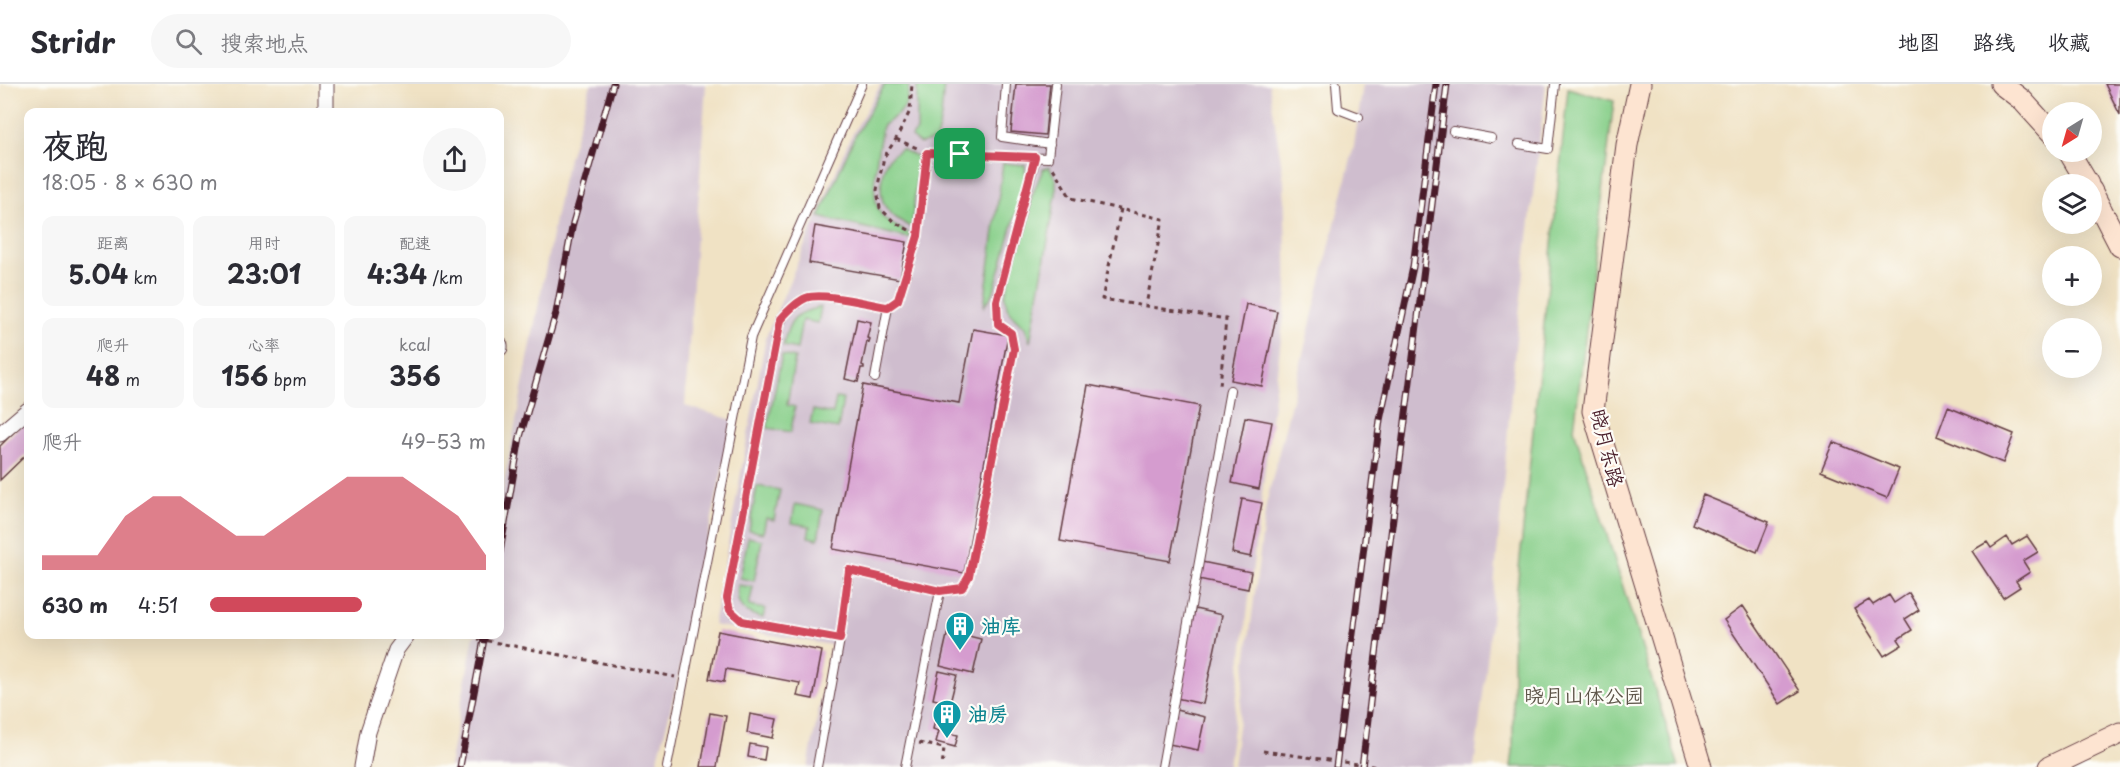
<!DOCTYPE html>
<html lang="zh">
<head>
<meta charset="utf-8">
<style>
	:root { --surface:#fff; --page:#f7f7f7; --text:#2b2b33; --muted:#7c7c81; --line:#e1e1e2; --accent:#d1495b }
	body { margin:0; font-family:"Playpen Sans","LXGW WenKai TC",sans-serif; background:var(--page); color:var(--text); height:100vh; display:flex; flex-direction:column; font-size:22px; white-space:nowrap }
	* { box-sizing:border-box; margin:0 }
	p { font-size:20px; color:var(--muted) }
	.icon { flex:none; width:33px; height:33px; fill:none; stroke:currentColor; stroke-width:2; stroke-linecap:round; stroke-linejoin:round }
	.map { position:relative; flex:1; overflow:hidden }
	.panel { position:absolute; left:24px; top:24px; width:480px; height:531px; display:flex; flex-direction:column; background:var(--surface); border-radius:12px; box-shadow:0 6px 24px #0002 }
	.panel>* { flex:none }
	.needle { width:39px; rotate:217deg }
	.controls { position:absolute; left:2042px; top:18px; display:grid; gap:12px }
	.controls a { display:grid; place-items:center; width:60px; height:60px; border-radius:50%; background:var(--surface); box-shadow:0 6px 24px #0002; font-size:30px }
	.pin { position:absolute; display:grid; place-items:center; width:51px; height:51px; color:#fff; margin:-26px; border-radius:12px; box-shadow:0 3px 9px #0006 }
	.round { display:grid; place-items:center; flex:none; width:63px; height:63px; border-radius:32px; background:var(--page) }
	.overview { display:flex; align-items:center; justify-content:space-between; height:102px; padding:0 18px }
	h1 { font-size:33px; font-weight:700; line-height:45px }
	.figures { display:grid; grid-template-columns:repeat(3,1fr); gap:9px; height:102px; padding:6px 18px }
	.figures div { display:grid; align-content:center; border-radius:12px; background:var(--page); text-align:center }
	.figures b { font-size:26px; font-weight:700 }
	.figures small { font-size:16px; font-weight:400 }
	.figures p { font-size:16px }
	.chart { height:168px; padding:12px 18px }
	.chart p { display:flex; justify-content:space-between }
	.chart svg { width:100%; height:108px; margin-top:6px; fill:var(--accent); opacity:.7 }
	ul { padding:0 18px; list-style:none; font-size:20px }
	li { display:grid; grid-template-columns:96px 72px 1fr; align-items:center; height:45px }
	li i { height:15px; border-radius:8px; background:var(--accent) }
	header { display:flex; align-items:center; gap:36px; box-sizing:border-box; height:84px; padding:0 30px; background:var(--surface); border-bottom:2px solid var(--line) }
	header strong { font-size:28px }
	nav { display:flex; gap:33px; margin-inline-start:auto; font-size:21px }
	.search { width:420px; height:54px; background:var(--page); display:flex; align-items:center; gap:15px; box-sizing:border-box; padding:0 21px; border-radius:33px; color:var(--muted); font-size:22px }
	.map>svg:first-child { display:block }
</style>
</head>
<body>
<header>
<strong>Stridr</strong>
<div class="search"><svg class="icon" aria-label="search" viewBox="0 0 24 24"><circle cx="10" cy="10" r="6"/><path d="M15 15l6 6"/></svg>搜索地点</div>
<nav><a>地图</a><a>路线</a><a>收藏</a></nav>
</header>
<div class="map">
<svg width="2120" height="683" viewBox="0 0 2120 683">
	<rect width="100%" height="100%" fill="#fdfcf7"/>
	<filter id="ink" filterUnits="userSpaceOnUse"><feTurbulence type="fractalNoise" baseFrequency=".0167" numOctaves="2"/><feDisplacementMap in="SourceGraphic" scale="12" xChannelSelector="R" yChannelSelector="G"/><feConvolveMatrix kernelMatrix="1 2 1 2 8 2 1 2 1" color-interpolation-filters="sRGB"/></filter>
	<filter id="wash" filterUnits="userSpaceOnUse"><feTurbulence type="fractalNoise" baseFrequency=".008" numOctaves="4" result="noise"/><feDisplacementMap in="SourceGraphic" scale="24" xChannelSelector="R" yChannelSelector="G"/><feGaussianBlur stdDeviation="1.35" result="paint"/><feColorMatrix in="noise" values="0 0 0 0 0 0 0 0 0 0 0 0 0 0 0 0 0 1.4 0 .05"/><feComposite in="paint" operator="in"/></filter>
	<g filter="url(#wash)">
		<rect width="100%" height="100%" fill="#f0e2c4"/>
		<path fill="#cfbdce" d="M591 0H706L685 322 733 336 676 603 656 683H449L474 551 500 550V420L563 94Z
			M881 0H1269L1284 97 1287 208 1228 683H808L831 561 713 541 766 253 850 54Z
			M1363 0H1546L1515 265 1489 561 1474 683H1233L1266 421 1354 62Z"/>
		<path fill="#88cf8a" stroke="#69775a" stroke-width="1.5" d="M885 0H909C907 28 903 26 882 42 879 67 865 116 885 135 892 141 902 145 910 150L909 154 819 133 854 54Z
			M917 0H944L941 34 936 56 920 60 911 53 917 47Z
			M1568 4 1614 17 1574 345 1679 683H1511L1513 667V543Z
			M901 65 918 73 912 144C902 138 889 131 884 120 879 109 881 84 889 74 892 71 897 68 901 65Z
			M1003 79 1025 81 1026 94 993 210 984 222Z
			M1049 83 1056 95V111L1030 258 1025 243 1014 233 1007 223 1005 211 1031 114 1043 85Z
			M821 223 818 239 802 236 797 265 783 262C789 235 793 229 821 223Z
			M782 271 795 274 787 321 795 323 791 348 767 344Z
			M836 314 843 315 838 345 810 340 813 326 833 330Z
			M757 402 780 406 774 436 766 434 763 449 749 446Z
			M795 420 823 426 818 455 808 453 810 442 792 439Z
			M748 453 762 456 754 497 740 494Z
			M738 501 753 503 749 522 765 525 763 534C743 529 735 522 738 501Z"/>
		<g id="blocks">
			<path fill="#d59ccf" d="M1016 0H1050L1045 51 1011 48Z
				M2105 0H2120V31Z
				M815 142 907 158 900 195 809 179Z
				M1246 220 1277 227 1262 302 1231 296Z
				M857 235 871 238 867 254 870 255 869 258 867 257 862 281 864 282V284H861L858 298 845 295Z
				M973 245 1008 251 964 489 833 465 863 301 959 319Z
				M1088 301 1199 322 1170 477 1060 457Z
				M1948 323 2014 350 2003 379 1937 352Z
				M1245 333 1272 338 1259 405 1232 399Z
				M28 334V369L0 396V362Z
				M1833 358 1899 385 1887 414 1821 387Z
				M1703 411 1769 438 1757 468 1692 440Z
				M1242 415 1262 419 1251 473 1232 469Z
				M2027 452 2038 468 2023 477 2030 488 2016 497 2020 503 2003 514 1972 467 1987 458 1991 464 2007 453 2012 461Z
				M1202 478 1251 488 1248 505 1198 495Z
				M1909 509 1919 526 1905 535 1912 546 1898 555 1902 561 1884 572 1854 525 1869 516 1873 521 1889 511 1894 519Z
				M1743 522 1800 607 1780 620 1724 536Z
				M1195 525 1222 531 1203 620 1176 614Z
				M718 547 822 567 813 615 797 612 800 599 726 585 724 598 709 595Z
				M948 547 981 555 973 590 940 582Z
				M939 587 957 591 950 619 933 615Z
				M1176 626 1205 633 1198 666 1169 660Z
				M937 627 949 630 944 648 958 651 955 663 936 658 939 647 933 645Z
				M710 629 726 632 717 683H701Z
				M750 630 777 635 773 654 747 649Z
				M750 660 766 663 764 676 748 673Z"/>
		</g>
	</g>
	<g filter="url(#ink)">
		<use href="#blocks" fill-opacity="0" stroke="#633c42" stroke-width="1.5"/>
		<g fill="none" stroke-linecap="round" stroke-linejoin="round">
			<g stroke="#633c42" stroke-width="10">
				<path id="lane" d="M1006 0 1002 53 1050 60
					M1336 0 1338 25 1359 33
					M1453 47 1491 54
					M1519 60 1548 65 1555 0
					M875 294 888 223
					M840 555 849 486 940 507 962 504 969 492 1014 265 1011 249 998 240 997 217 1036 73
					M667 683 751 253 862 0
					M817 683 840 555 742 537 730 527 727 514 780 236C787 228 796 218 806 214 824 208 868 220 888 223L898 216 918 152 927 69 1048 74 1056 0
					M905 683 940 507
					M1162 683 1230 306"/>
			</g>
			<g stroke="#633c42" stroke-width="17">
				<path id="street" d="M326 28V0
					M500 261V264
					M0 350 28 326
					M362 683 368 648 396 566 408 550"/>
			</g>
			<g stroke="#633c42" stroke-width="23">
				<path id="secondary" d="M1640 0 1627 61 1593 327 1701 683
					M2001 0 2022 16 2052 49
					M2069 68 2088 100
					M2091 106 2120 162
					M2049 683 2120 649"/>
			</g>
			<path stroke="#633c42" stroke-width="3" stroke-dasharray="4.5 4.5" stroke-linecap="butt" d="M896 55 919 65
				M1053 84 1071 114 1163 135 1146 221
				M1121 125 1102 215 1226 235 1220 302
				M909 146 894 138 880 124 877 106 884 73 896 55 910 27 912 0
				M478 555 675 593
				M919 659 944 664 942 683
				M1263 667 1379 683"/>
			<use href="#lane" stroke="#fff" stroke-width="8"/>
			<use href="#street" stroke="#fff" stroke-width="15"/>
			<use href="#secondary" stroke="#fde4d1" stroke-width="21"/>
			<g stroke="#4a1f2b" stroke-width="7">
				<path id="rail" d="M500 468 520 353 556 229 573 139 613 0
					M460 683 485 550
					M1336 683 1380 336 1413 183 1436 0
					M1362 683 1447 0"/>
			</g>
			<use href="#rail" stroke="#fdfcf7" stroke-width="4.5" stroke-dasharray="14" stroke-linecap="butt"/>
		</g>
	</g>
	<g fill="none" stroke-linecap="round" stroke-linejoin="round" filter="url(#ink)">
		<g stroke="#fff" stroke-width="12">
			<path id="route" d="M927 69 1035 73 997 217 998 240 1011 249 1014 265 969 492 962 504 940 507 849 486 840 555 742 537 730 526 727 514 780 236C787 228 796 218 806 214 823 208 868 220 888 223L898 216 918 152Z"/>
		</g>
		<use href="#route" stroke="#d1495b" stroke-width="8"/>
	</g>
	<defs>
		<g id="building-pin" transform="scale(1.5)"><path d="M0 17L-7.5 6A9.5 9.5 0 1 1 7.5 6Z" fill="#0f9aa8" stroke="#fdfcf7"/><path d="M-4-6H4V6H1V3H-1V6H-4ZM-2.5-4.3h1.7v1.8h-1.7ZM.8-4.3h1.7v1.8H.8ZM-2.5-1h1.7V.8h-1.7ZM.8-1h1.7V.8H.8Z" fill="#fff"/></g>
	</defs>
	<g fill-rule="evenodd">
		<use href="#building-pin" x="960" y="542"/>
		<use href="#building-pin" x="947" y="630"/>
	</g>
	<g text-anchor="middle" stroke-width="4.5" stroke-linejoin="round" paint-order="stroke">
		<g font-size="20" fill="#4a1f2b" stroke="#fdfcf7">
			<text transform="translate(1607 364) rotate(76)" y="7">晓月东路</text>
		</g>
		<g font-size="20" font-weight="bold" fill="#0d838f" stroke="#fdfcf7" text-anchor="start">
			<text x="981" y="549">油库</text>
			<text x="968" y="637">油房</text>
		</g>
		<g font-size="20" fill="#5d5448" stroke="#fdfcf7">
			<text x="1584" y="619">晓月山体公园</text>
		</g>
	</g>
</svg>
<div class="controls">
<a><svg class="needle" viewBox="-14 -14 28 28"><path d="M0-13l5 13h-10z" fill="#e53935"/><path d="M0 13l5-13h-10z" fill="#7c7c81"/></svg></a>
<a><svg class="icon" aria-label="layers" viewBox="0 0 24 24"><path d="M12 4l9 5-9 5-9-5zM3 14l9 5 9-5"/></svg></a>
<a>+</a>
<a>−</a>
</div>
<div class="pin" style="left:960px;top:70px;background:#1e9e55"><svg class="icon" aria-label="arrive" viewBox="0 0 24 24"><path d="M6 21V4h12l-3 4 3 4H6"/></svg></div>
<section class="panel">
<div class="overview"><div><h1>夜跑</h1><p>18:05 · 8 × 630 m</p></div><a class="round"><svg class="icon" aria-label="share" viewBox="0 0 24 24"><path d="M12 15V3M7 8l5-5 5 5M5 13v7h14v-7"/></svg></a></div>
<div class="figures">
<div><p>距离</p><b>5.04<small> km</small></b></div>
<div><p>用时</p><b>23:01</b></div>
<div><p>配速</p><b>4:34<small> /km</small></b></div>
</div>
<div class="figures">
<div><p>爬升</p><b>48<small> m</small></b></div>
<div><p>心率</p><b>156<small> bpm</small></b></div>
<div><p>kcal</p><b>356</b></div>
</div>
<div class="chart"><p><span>爬升</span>49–53 m</p>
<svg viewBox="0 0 160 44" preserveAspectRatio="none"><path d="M0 44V38L10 38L20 38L30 22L40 14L50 14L60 22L70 30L80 30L90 22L100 14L110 6L120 6L130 6L140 14L150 22L160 38V44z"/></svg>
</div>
<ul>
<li><b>630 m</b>4:51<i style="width:55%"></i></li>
</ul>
</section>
</div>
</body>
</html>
